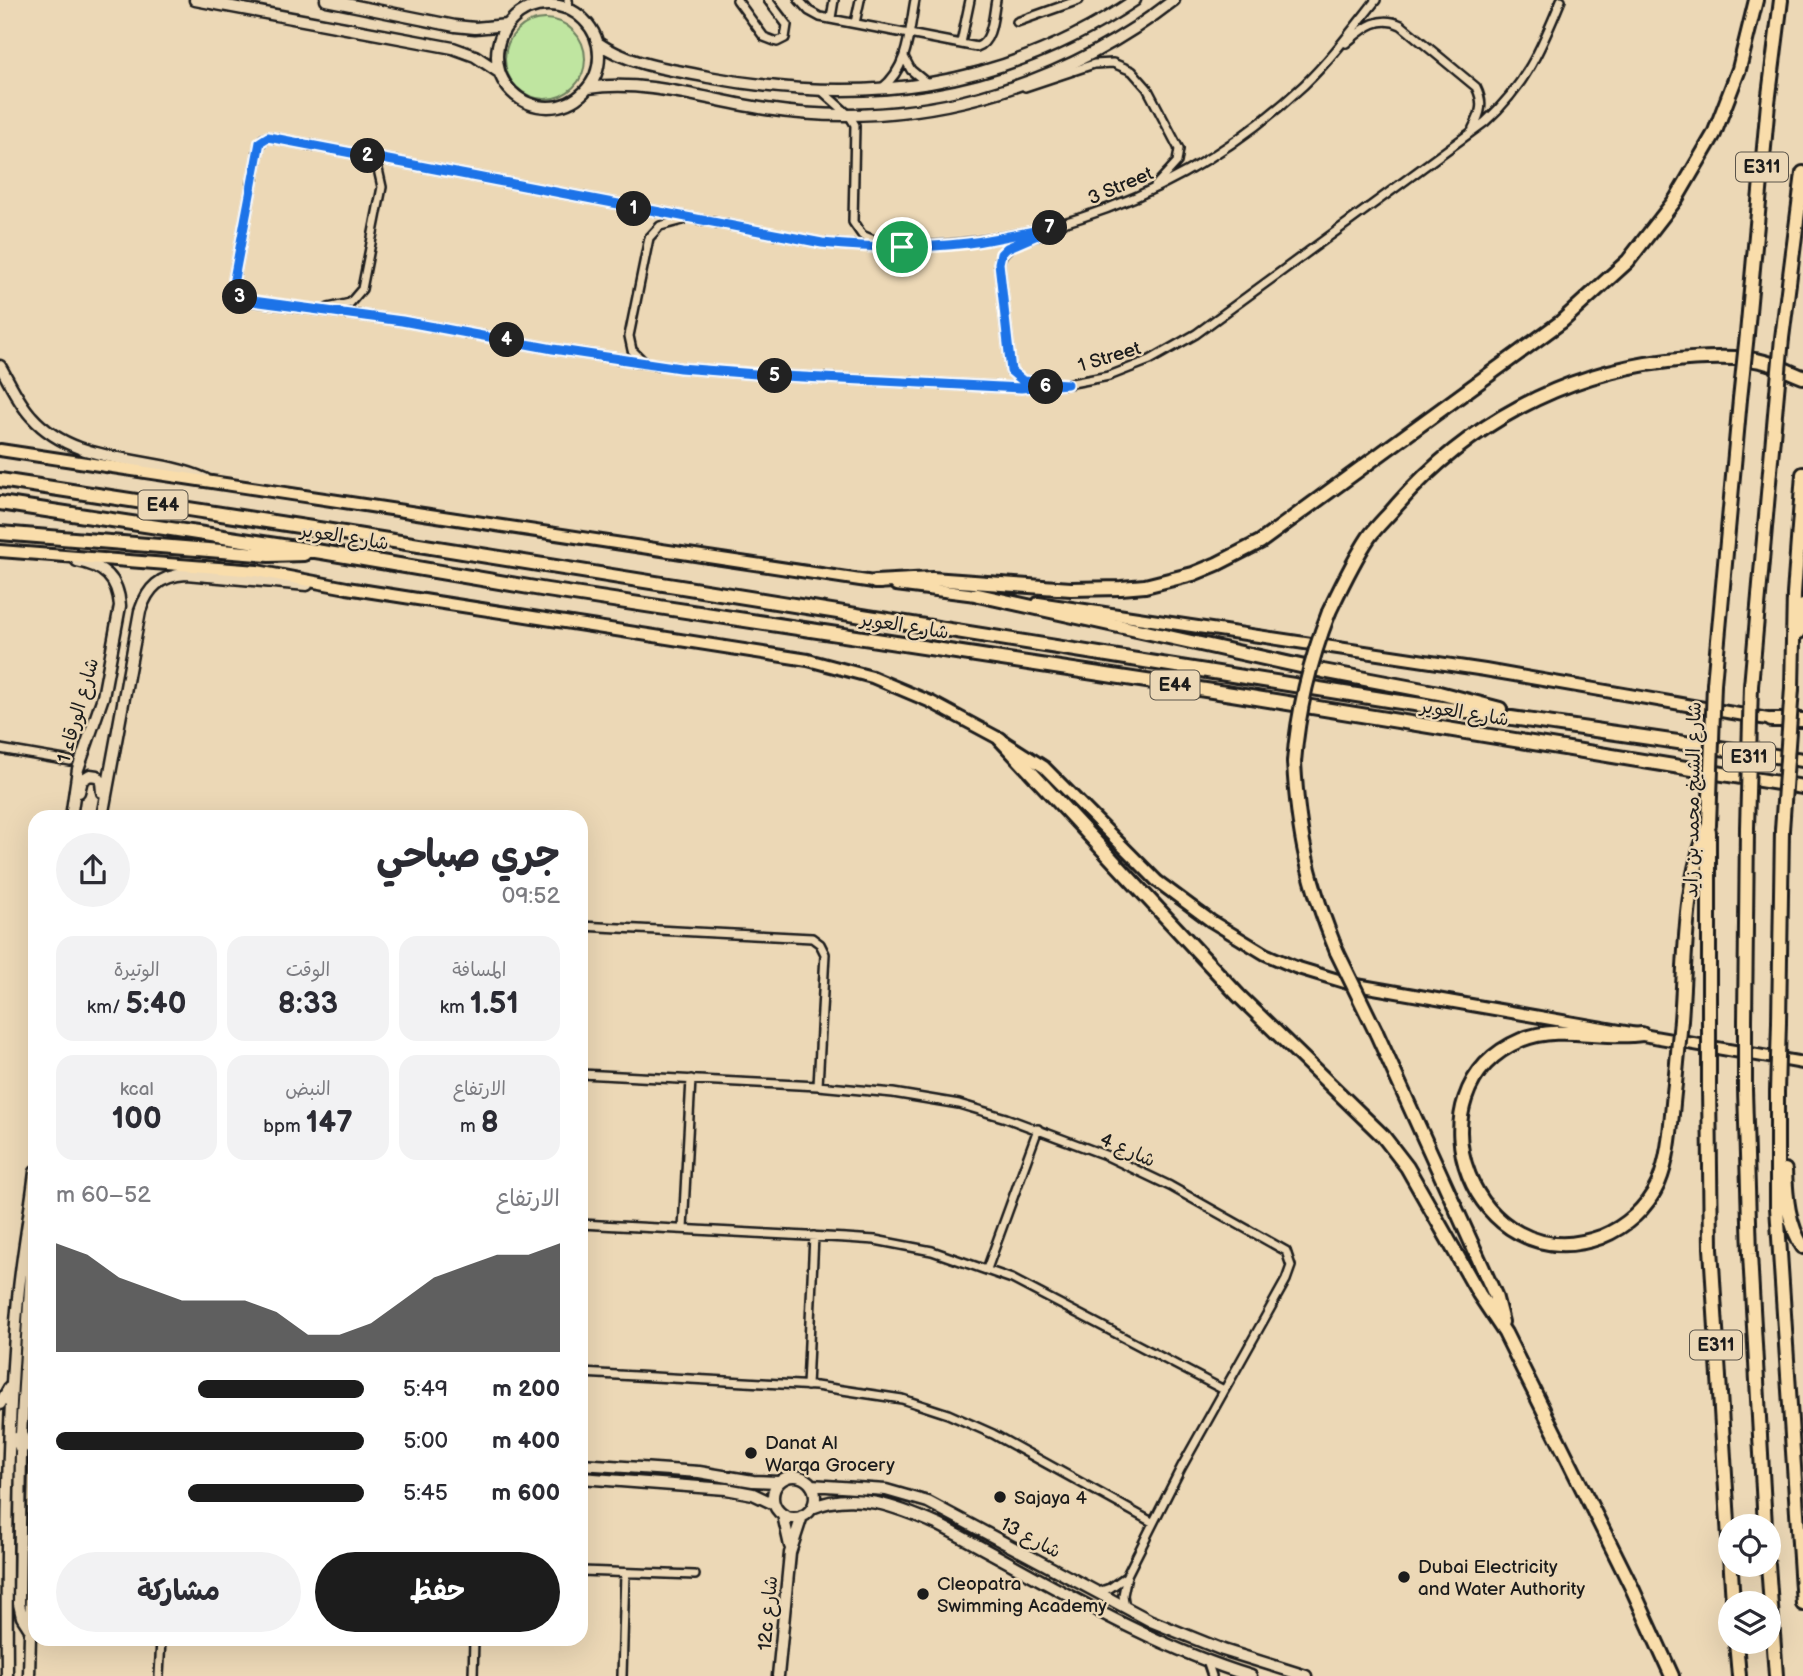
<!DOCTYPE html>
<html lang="ar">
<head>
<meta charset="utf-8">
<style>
	:root { --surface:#fff; --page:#f2f2f3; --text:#2b2b33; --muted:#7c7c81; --accent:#1c1c1c }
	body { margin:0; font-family:"Balsamiq Sans","Playpen Sans Arabic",sans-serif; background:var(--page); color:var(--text); direction:rtl; height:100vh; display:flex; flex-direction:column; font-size:26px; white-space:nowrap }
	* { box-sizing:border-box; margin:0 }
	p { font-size:23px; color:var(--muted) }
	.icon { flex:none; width:38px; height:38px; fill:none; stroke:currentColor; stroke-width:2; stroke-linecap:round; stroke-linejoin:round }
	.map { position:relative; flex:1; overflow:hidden; direction:ltr }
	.panel { position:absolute; left:28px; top:810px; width:560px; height:836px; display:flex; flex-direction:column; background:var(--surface); border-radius:21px; box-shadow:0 7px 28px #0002; direction:rtl }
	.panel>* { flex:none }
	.fabs { position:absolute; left:1718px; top:1514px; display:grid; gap:14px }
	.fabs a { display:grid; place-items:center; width:63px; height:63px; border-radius:50%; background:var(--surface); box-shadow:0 7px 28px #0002; font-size:35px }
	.pin { position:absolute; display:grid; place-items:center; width:60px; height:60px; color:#fff; margin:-30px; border:4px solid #fff; border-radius:50%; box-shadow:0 2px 7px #0007 }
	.km { position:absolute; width:35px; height:35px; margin:-18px; border-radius:50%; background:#222; color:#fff; font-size:19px; line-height:35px; text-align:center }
	.round { display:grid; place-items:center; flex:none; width:74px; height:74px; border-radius:37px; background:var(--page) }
	.headline { display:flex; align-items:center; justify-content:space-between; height:119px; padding:0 28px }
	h1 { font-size:38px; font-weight:700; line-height:52px }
	.metrics { display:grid; grid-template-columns:repeat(3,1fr); gap:10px; height:119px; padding:7px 28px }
	.metrics div { display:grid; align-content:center; border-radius:18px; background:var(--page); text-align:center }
	.metrics b { font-size:30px; font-weight:700 }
	.metrics small { font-size:19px; font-weight:400 }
	.metrics p { font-size:19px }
	.chart { height:196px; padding:14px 28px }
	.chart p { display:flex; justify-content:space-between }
	.chart svg { width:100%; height:126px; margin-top:7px; fill:var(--accent); opacity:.7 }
	.cta { display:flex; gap:14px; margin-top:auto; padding:14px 28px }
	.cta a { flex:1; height:80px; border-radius:42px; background:var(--accent); color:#fff; font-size:28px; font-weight:700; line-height:80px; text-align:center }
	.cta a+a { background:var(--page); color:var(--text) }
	ul { padding:0 28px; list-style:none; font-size:23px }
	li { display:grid; grid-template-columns:112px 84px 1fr; align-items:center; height:52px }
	li i { height:18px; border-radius:9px; background:var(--accent) }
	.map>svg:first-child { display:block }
</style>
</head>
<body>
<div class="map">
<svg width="1803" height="1676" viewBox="0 0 1803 1676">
	<rect width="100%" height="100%" fill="#ecd8b6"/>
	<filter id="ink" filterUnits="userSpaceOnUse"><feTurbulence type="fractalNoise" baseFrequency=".0143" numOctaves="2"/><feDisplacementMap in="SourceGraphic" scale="14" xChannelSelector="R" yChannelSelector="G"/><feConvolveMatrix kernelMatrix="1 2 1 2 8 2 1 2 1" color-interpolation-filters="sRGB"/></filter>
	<g filter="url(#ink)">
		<path fill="#bfe5a0" stroke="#6e805e" stroke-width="2" d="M505 59a40 40 0 1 1 80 0a40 40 0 1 1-80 0Z"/>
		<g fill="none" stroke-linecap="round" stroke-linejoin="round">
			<g stroke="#1c1c1c" stroke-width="12">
				<path id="street" d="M568 0 569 9
					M737 0 764 37 777 42 785 38 787 25 768 0
					M799 0 809 11 820 17 977 47C993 42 993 14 996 0
					M1376 0C1353 29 1331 59 1304 85 1171 210 1003 261 822 243L268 137 263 139 259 147 234 279C233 291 238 298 249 301L402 321 553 349 680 368 783 376 1021 388 1067 384 1109 376 1150 360 1196 334 1485 122C1525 86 1541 49 1561 0
					M538 6 544 0
					M831 18 834 0
					M1017 22 1079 0
					M855 23 860 0
					M961 43 970 0
					M1346 43C1363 29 1378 14 1401 25L1476 87C1484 103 1481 113 1473 128
					M904 57 911 70 928 84
					M1025 87 1094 64 1113 63 1132 71 1147 88 1179 149 1177 162 1155 186
					M882 88C909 67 909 31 915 0
					M822 91 849 115 855 125 853 222 862 235 881 243
					M1052 230C1034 239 1003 241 999 263L1011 371 1023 381 1055 382
					M328 308 350 303 362 289 382 187 378 169 367 157
					M645 363 632 350 629 336 649 238 660 226 683 220
					M0 749 70 761
					M581 926 812 938 820 944 825 954 818 1086
					M581 1074 818 1086 893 1093 959 1104 1006 1118 1105 1155 1170 1186 1286 1251 1291 1266 1286 1280 1181 1468 1127 1575 1123 1595 1125 1608
					M581 1224 846 1238 875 1240 932 1251 1012 1279 1224 1390
					M683 1229 691 1079
					M987 1269 1038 1129
					M581 1373 816 1386 902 1399 948 1414 993 1434 1152 1522
					M807 1386 814 1236
					M581 1571 695 1575
					M1098 1592 1110 1588 1127 1576
					M1207 1661 1212 1676
					M159 1676 161 1640
					M473 1676 474 1640
					M622 1676 625 1573"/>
			</g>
			<g stroke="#1c1c1c" stroke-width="15">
				<path id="secondary" d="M195 0 453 48 475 56 499 72
					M326 0 455 26 475 28 507 25
					M497 56a51 51 0 1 1 102 0a51 51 0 1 1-102 0Z
					M598 43C630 65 670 69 708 77 864 106 1001 90 1135 0
					M588 88C648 79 707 100 766 109 912 131 1057 91 1174 0
					M0 366C10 383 18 402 31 416 76 467 149 454 205 479
					M79 792 82 780 90 775 97 776 101 781 102 792
					M71 817 78 769 103 697 120 606C118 578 104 566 77 561
					M102 817 140 611C148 587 160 576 186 574L307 585
					M30 1240 31 1272 21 1434 26 1444 34 1451
					M0 1404 9 1388
					M16 1438 21 1450 19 1604 22 1617 29 1628
					M581 1464 699 1472 753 1481 778 1482
					M773 1497a21 21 0 1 1 42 0a21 21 0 1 1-42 0Z
					M581 1478 726 1489 753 1494 774 1504
					M811 1485 886 1490 928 1502 1151 1621 1223 1650 1306 1676
					M812 1508C854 1489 900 1508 939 1525 1041 1578 1140 1642 1251 1676
					M783 1515 790 1546
					M7 1676C6 1550 7 1424 18 1298 22 1256 30 1214 35 1172
					M29 1676 35 1429
					M778 1676 790 1553 802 1516"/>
			</g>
			<g stroke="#1c1c1c" stroke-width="16">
				<path id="primary" d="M0 450 880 583
					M0 551 257 571 347 588 808 660 872 677 931 702 1000 739 1044 767 1157 881 1211 921 1265 954 1295 967 1351 984 1803 1063
					M896 585 984 596
					M1038 603 1485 670 1779 721"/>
			</g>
			<g stroke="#1c1c1c" stroke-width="18">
				<path id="highway" d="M1747 334 1768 103 1781 0
					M1782 338 1803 173
					M0 480 325 530 1394 701 1803 760
					M0 503 322 552 547 590 1232 694 1803 787
					M0 533 269 555 304 554
					M875 582 932 579 1071 589 1121 588 1145 586 1193 574 1217 564 1260 542 1561 322 1628 261 1676 199 1714 134 1739 69 1756 0
					M978 595 1323 671 1439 693 1500 709
					M1329 612C1341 587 1353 561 1369 537 1377 526 1388 516 1397 505 1467 425 1562 373 1668 361 1695 358 1742 355 1768 363 1780 366 1791 373 1803 377
					M1799 632 1803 606
					M1714 684 1740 399
					M1751 686 1776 403
					M1792 688 1794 594 1803 474
					M1771 720H1803
					M1000 739 1239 996 1383 1136 1407 1167 1479 1294 1505 1333 1632 1588 1672 1676
					M1294 762C1298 836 1309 884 1337 952
					M1681 1020C1686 956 1683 885 1709 825
					M1709 1021V832
					M1745 1021 1747 828
					M1779 1022 1782 830
					M1376 1032 1495 1295 1502 1322
					M1642 1034C1601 1040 1560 1024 1521 1040 1401 1091 1475 1283 1601 1237 1626 1227 1647 1208 1658 1184 1671 1154 1671 1116 1675 1084
					M1709 1087 1711 1248 1733 1603
					M1745 1090 1750 1254 1765 1526
					M1777 1092V1207L1803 1604
					M1785 1170C1786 1196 1788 1225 1803 1247
					M1768 1564 1776 1676
					M1736 1642 1739 1676"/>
			</g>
			<use href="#street" stroke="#ecd8b6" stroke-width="7"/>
			<use href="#secondary" stroke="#ecd8b6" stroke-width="10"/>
			<use href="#primary" stroke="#f9ddab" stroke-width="10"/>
			<use href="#highway" stroke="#f9ddab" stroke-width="12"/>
			<g stroke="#1c1c1c" stroke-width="18" stroke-linecap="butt">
				<path id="highway-bridge" d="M1740 399 1747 334
					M1776 403 1782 338
					M1294 762C1298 710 1310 661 1329 612
					M1709 825 1714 684
					M1747 828 1751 686
					M1782 830 1792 688
					M1337 952 1376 1032
					M1709 1021V1087
					M1675 1084 1681 1020
					M1745 1090V1021
					M1777 1092 1779 1022"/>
			</g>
			<use href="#highway-bridge" stroke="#f9ddab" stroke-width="12"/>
		</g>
	</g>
	<g fill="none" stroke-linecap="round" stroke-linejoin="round" filter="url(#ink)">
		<g stroke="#fff" stroke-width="14">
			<path id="route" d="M268 137 822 243C870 248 919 249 968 243 998 239 1028 232 1058 226L1007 248 1001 254 999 263 1011 371 1023 381 1067 384 1021 388 783 376 680 368 553 349 402 321 245 300 234 289V279L259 147 260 142Z"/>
		</g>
		<use href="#route" stroke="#1a73e8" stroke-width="9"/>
	</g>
	<g fill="#1c1c1c" stroke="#ecd8b6" stroke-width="2.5">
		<circle cx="751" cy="1453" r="7"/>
		<circle cx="1000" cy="1497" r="7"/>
		<circle cx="1404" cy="1577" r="7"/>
		<circle cx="923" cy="1594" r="7"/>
	</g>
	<g text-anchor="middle" stroke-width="5" stroke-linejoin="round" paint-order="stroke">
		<g fill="#ecd8b6" stroke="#5a544a" stroke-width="2">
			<rect x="1736" y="152.5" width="52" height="29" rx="5"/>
			<rect x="138.5" y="490.5" width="49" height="29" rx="5"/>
			<rect x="1150.5" y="670.5" width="49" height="29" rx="5"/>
			<rect x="1723" y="742.5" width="52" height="29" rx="5"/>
			<rect x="1690" y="1330.5" width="52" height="29" rx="5"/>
		</g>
		<g font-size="18" font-weight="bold" fill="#1c1c1c">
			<text x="1762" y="173">E311</text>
			<text x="163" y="511">E44</text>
			<text x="1175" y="691">E44</text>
			<text x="1749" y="763">E311</text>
			<text x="1716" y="1351">E311</text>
		</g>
		<g font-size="19" fill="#1c1c1c" stroke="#ecd8b6">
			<text transform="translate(1120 185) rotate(-23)" y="7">3 Street</text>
			<text transform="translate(1109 356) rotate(-17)" y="7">1 Street</text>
			<text transform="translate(345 536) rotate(9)" y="7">شارع العوير</text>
			<text transform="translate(905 625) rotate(9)" y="7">شارع العوير</text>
			<text transform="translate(77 710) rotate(-74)" y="7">شارع الورقاء 1</text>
			<text transform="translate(1465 712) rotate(9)" y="7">شارع العوير</text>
			<text transform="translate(1692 800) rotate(-89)" y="7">شارع الشيخ محمد بن زايد</text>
			<text transform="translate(1128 1149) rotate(24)" y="7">شارع 4</text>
			<text transform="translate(1031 1537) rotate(28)" y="7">شارع 13</text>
			<text transform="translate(767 1613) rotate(-85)" y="7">12c شارع</text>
		</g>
		<g font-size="19" fill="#1c1c1c" stroke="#ecd8b6" text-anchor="start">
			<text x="765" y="1449">Danat Al<tspan x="765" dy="22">Warqa Grocery</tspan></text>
			<text x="1014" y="1504">Sajaya 4</text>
			<text x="1418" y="1573">Dubai Electricity<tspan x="1418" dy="22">and Water Authority</tspan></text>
			<text x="937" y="1590">Cleopatra<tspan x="937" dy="22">Swimming Academy</tspan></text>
		</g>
	</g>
</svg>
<div class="fabs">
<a><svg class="icon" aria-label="locate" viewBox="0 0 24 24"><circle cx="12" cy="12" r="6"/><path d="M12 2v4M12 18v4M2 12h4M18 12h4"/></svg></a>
<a><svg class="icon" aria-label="layers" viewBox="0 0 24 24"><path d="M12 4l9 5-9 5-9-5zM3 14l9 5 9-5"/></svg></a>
</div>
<div class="pin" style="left:902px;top:247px;background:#1e9e55"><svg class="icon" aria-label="arrive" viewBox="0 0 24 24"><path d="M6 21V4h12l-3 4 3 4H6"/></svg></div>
<b class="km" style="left:634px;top:209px">1</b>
<b class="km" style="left:368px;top:156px">2</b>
<b class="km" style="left:240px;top:297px">3</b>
<b class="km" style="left:507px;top:340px">4</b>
<b class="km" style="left:775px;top:376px">5</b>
<b class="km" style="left:1046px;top:387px">6</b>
<b class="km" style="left:1050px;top:228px">7</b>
<section class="panel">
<div class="headline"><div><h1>جري صباحي</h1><p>09:52</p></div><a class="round"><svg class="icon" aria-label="share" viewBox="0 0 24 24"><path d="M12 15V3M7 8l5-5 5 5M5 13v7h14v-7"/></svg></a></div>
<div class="metrics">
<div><p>المسافة</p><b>1.51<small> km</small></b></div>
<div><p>الوقت</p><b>8:33</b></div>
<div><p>الوتيرة</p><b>5:40<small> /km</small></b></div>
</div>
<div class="metrics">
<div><p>الارتفاع</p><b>8<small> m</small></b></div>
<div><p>النبض</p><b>147<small> bpm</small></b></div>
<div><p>kcal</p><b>100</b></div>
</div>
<div class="chart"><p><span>الارتفاع</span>52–60 m</p>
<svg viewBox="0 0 160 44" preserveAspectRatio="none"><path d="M0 44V6L10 10L20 18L30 22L40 26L50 26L60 26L70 30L80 38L90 38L100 34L110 26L120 18L130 14L140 10L150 10L160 6V44z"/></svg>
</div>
<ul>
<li><b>200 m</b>5:49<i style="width:54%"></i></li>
<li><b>400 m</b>5:00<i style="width:100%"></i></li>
<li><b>600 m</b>5:45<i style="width:57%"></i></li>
</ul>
<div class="cta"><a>حفظ</a><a>مشاركة</a></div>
</section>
</div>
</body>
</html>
